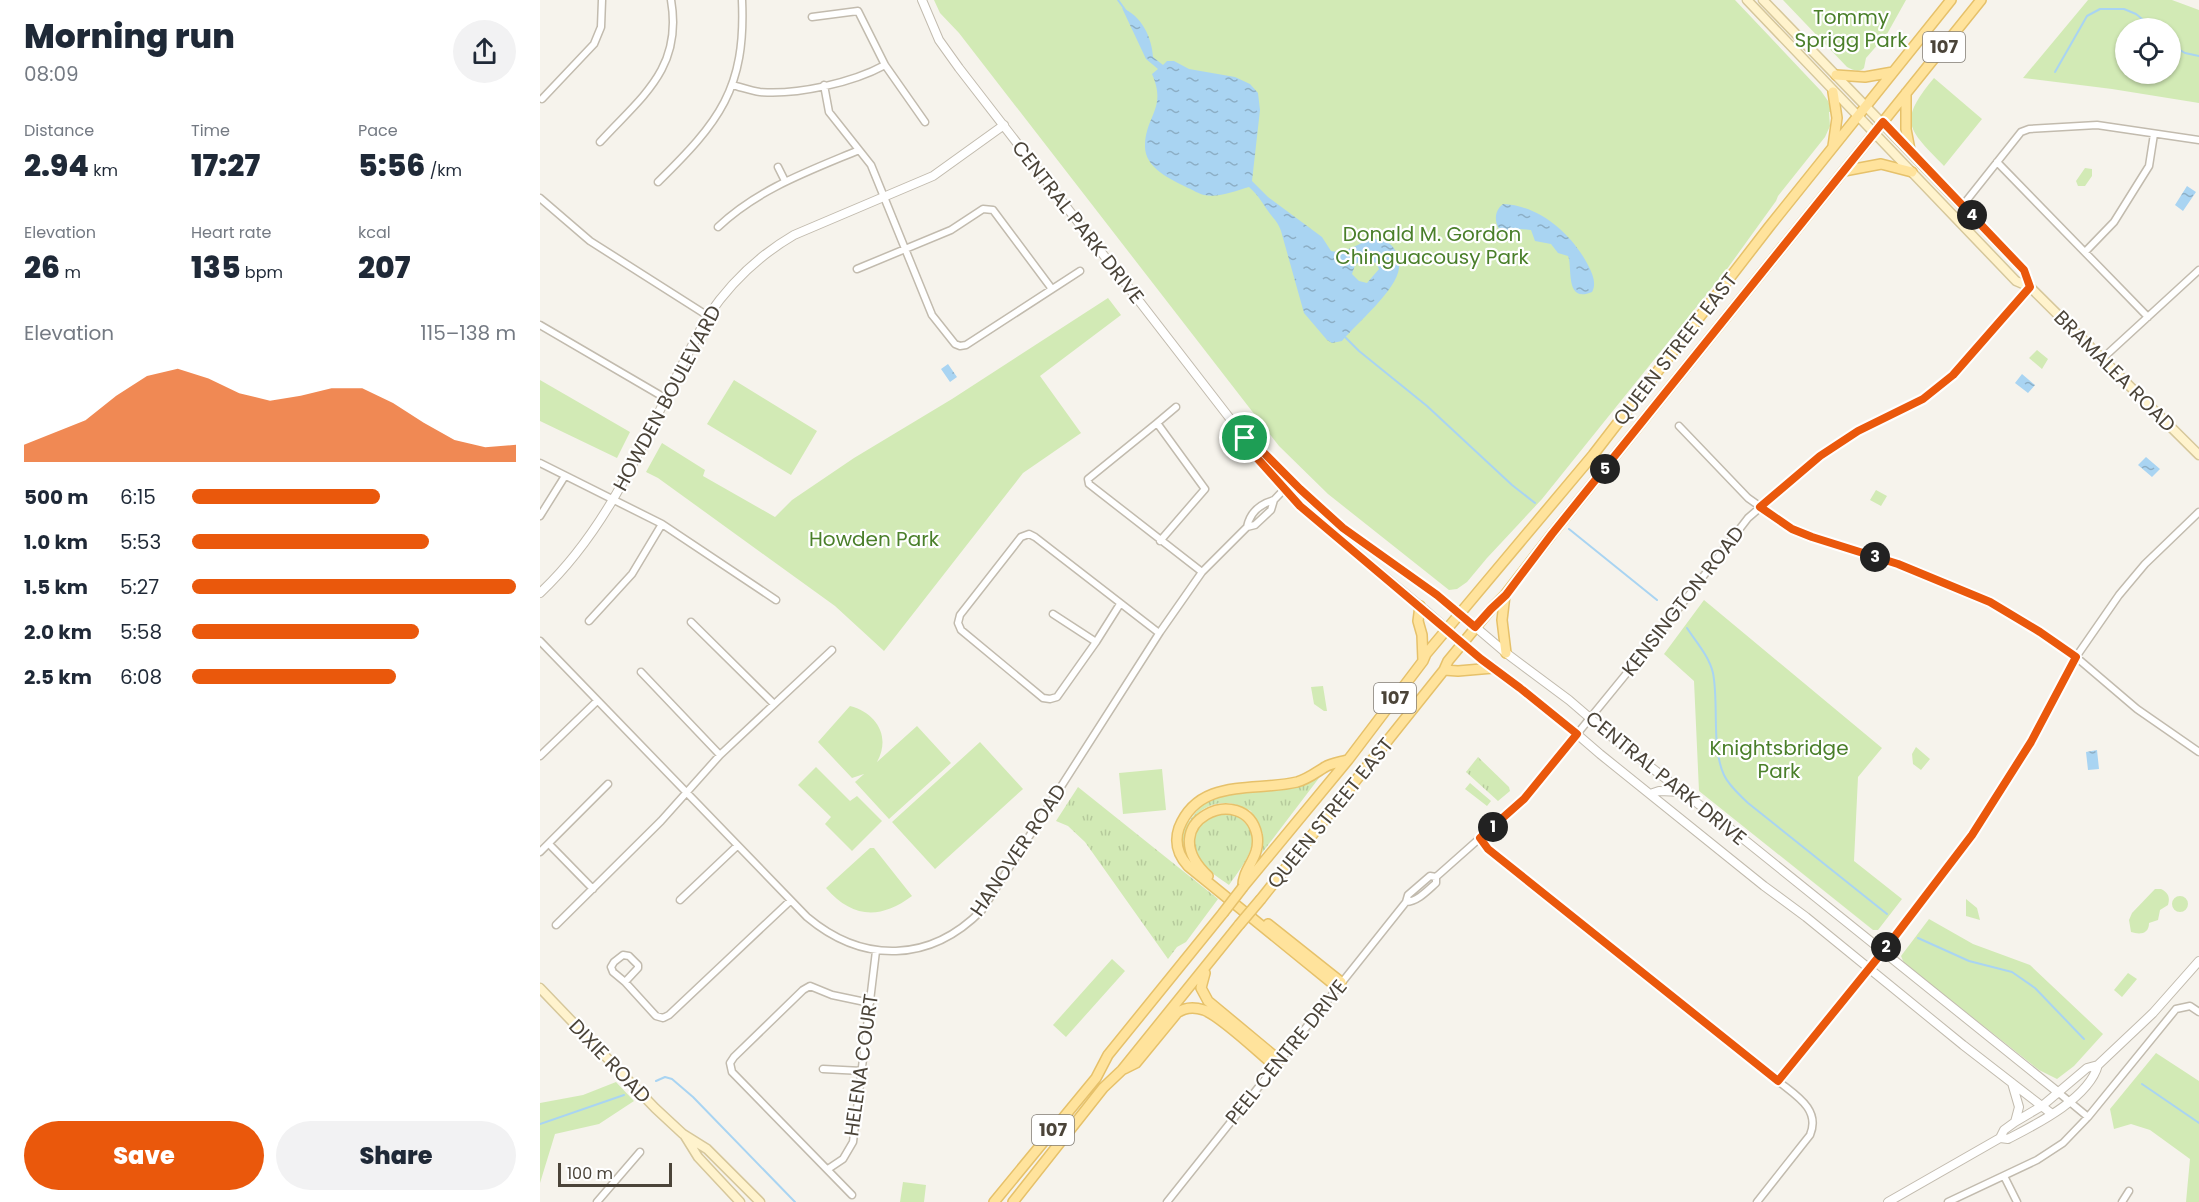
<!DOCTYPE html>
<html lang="en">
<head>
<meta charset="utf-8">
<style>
	:root { --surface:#fff; --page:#f2f2f3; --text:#1f2937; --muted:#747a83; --accent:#ea580c }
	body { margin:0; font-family:Poppins,sans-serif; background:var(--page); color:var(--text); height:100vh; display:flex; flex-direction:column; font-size:22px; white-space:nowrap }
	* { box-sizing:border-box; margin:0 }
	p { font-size:20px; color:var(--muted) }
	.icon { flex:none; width:33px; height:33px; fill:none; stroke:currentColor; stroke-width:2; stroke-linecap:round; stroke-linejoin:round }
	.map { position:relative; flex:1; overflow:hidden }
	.side { display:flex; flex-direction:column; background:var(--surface); width:540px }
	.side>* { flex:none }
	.buttons { position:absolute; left:1575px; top:18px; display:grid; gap:12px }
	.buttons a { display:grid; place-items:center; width:66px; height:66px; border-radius:50%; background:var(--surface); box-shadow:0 2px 4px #0004; font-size:30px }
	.scale { position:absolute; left:18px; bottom:15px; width:114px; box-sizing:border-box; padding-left:6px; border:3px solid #4b4439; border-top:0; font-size:16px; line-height:21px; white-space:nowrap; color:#4b4439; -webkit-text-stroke:4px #fff; paint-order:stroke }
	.pin { position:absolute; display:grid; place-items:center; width:51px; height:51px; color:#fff; margin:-26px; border:3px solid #fff; border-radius:50%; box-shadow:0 2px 6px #0007 }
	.km { position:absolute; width:30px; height:30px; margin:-15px; border-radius:50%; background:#222; color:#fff; font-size:16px; line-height:30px; text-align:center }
	.round { display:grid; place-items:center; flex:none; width:63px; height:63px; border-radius:32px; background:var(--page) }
	.overview { display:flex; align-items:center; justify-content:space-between; height:102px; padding:0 24px }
	h1 { font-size:33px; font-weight:800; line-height:45px }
	.metrics { display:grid; grid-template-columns:repeat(3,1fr); gap:9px; height:102px; padding:6px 24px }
	.metrics div { display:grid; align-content:center }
	.metrics b { font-size:30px; font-weight:800 }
	.metrics small { font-size:16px; font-weight:400 }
	.metrics p { font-size:16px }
	.chart { height:168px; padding:12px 24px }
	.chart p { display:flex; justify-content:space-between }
	.chart svg { width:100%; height:108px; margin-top:6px; fill:var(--accent); opacity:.7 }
	.action { display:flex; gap:12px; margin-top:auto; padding:12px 24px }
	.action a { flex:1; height:69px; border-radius:36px; background:var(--accent); color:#fff; font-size:24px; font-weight:800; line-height:69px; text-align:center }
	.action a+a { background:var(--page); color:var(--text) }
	ul { padding:0 24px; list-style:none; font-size:20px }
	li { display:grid; grid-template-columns:96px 72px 1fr; align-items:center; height:45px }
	li i { height:15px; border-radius:8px; background:var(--accent) }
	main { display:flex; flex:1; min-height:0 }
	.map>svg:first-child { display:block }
</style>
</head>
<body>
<main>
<section class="side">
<div class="overview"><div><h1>Morning run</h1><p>08:09</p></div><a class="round"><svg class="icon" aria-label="share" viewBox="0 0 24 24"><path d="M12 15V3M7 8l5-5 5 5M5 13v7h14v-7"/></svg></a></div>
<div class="metrics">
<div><p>Distance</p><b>2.94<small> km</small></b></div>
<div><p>Time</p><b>17:27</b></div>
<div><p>Pace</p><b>5:56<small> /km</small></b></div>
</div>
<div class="metrics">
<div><p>Elevation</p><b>26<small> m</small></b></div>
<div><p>Heart rate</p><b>135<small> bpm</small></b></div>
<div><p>kcal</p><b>207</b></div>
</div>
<div class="chart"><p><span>Elevation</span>115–138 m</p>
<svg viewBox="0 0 160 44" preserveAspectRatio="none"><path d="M0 44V37L10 32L20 27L30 17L40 9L50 6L60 10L70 16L80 19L90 17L100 14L110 14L120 20L130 28L140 35L150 38L160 37V44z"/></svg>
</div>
<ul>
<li><b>500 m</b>6:15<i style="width:58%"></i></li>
<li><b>1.0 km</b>5:53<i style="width:73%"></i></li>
<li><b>1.5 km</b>5:27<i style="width:100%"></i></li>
<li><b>2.0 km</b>5:58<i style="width:70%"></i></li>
<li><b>2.5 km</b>6:08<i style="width:63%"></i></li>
</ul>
<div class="action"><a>Save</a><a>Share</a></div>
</section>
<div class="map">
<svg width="1659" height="1202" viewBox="0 0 1659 1202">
	<defs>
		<pattern id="grass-tufts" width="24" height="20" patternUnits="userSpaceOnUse" patternTransform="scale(1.5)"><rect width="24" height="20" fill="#d2eab5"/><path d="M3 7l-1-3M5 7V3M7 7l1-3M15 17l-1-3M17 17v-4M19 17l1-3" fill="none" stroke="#b6ca9c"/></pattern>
		<pattern id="water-ripples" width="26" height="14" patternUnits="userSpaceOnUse" patternTransform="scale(1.5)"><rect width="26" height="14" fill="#a9d4f2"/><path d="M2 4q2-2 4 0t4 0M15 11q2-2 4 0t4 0" fill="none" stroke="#8caec5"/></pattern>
	</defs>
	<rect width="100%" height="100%" fill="#f6f3ec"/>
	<path fill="url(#grass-tufts)" d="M938 757 969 787 970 791 958 801 926 772Z
		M779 778 722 853 723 834 711 811C705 808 696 804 689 803 655 801 639 831 649 861L643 850 641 840 644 828 660 807 678 796 758 786Z
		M538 787 678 899 646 942 637 947 628 959 545 842 528 826 516 821Z
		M690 812C730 833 708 858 689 885 679 878 668 871 660 861 640 834 663 814 690 812Z"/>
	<path fill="#d2eab5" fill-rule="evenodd" d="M394 0H1195L1281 91 1288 101 1292 112H1289L1290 126 1285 137 1238 196 1236 201 1187 269 1002 499 947 558 927 582 917 589 909 590 788 494 739 446 419 33 400 13Z
		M1243 0H1366L1347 34 1326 58 1324 68C1320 73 1312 70 1307 67Z
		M1548 0H1632L1659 10V103L1572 89 1483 78ZM1586 28H1630V74H1586Z
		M1394 78 1442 119 1404 166C1368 129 1357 122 1394 78Z
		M1545 168 1552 169V176L1545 186H1538L1536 181Z
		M568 298 581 315 500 376 541 433 483 473 344 651 295 606 118 478 106 472 122 443 165 470 163 476 235 517 252 500 314 458 412 399Z
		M1497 350 1508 359 1502 369 1489 358Z
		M0 380 90 432 77 458 0 421Z
		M194 380 277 431 251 475 167 424Z
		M1336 490 1347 496 1341 506 1330 500Z
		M1164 600 1342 748 1318 777 1314 861 1362 899 1338 930H1333L1159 791 1154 681 1124 654Z
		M783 686 787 711H784L774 704 771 687Z
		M310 706C337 713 351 737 337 762L377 726 411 763 349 819 315 782 324 774 312 778 278 742Z
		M440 742 483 789 395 869 352 822Z
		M1376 747 1390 759 1381 770 1373 764 1372 754Z
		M276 767 310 801 317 796 342 821 312 851 285 824 291 817 258 785Z
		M622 769 626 810 583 814 579 773Z
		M930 783 951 801 947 806 925 789Z
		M330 848H334L372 896C340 920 312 918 286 888Z
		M1615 889H1621C1629 893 1630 898 1628 905L1620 910 1618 920 1609 923C1609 934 1600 935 1591 932L1589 920 1592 913Z
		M1632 904a8 8 0 1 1 16 0a8 8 0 1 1-16 0Z
		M1426 899 1437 908 1440 920 1426 916Z
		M1389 919 1433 944 1490 965 1563 1034 1534 1066 1517 1079 1499 1070 1364 963 1361 956Z
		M572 959 585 971 526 1037 513 1025Z
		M1588 973 1597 979 1582 997 1574 990Z
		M1616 1053 1659 1081V1202H1646L1650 1159 1610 1130 1591 1124 1574 1129 1570 1109Z
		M76 1082 94 1101 59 1124 15 1134 0 1183V1103L43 1095Z
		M363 1182 386 1185 384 1202H360Z"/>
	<path fill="url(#water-ripples)" fill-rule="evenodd" d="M582 8C601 15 612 37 613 57L623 65 627 61H634L649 69 695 77 710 84 718 93 720 110 712 181 728 197 782 237 791 251C807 255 820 240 836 239 844 239 851 243 855 250 857 255 860 263 859 268 857 290 816 324 802 341L792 343 787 340 764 313 741 231C738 222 733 218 728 211 721 201 719 196 709 187 695 191 679 198 664 195 659 194 653 190 648 188 630 179 604 168 605 145 606 115 627 108 612 74L618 69 606 59ZM822 259 836 263 839 269 827 283 819 281 812 274 815 265Z
		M1647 186 1656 192 1643 211 1635 205Z
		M963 204C999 205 1032 234 1048 265 1052 273 1057 283 1052 292 1024 304 1033 266 1028 256L1018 253 1011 244 995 241 991 230 980 229 967 235C954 230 952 212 963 204Z
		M408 364 417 377 410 382 401 369Z
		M1482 374 1495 385 1488 393 1475 383Z
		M1606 457 1620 469 1612 477 1598 465Z
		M1557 750 1559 769 1548 770 1546 752Z"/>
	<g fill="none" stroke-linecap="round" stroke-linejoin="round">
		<path stroke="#a9d4f2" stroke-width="2" d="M578 0 586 11
			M1630 44 1645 53 1659 56
			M1515 72 1547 16 1560 9H1584L1596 14 1613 28
			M804 336 819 351 887 406 972 485 995 503
			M1029 529 1117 600
			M1147 628C1156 642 1169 656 1173 673 1179 703 1171 747 1184 775 1189 786 1199 794 1208 803L1347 914
			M1378 938 1429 961 1472 972 1495 988 1544 1039
			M116 1081 125 1077 132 1079 153 1097 255 1202
			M1602 1084 1659 1123
			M0 1124 84 1095"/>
		<g stroke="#c2bbae" stroke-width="9">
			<path id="minor" d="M272 17 318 11 345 65 385 122
				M192 85C201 87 211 91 220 92 257 95 312 83 345 65
				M284 85 289 112 331 165 392 315 415 344 420 346 426 345 540 271
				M2 99 54 44 61 27 62 0
				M60 142C101 97 143 69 131 0
				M1457 162 1608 317
				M238 167 245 181
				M118 182C179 122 206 89 202 0
				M0 198 50 241 168 316
				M1423 205 1481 132 1489 129 1557 125 1659 140
				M178 227C218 189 269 171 319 150
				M1545 252 1574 222 1609 166 1614 134
				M317 269 411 230 443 209 453 210 512 289
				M0 325 125 398
				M1563 358 1659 270
				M617 423 636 407
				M1139 426 1208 498 1252 529 1272 537 1358 564 1450 602 1500 632 1536 657 1597 709 1659 752
				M0 463 122 524 236 600
				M0 516 25 476
				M707 527 715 525 731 510 734 500 752 481
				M620 541 665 489 617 423 548 479 549 484 662 572
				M580 604 556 642 517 697 510 699 503 698 421 630 418 623 420 615 481 537 489 534 495 537 619 633
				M513 614 556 642
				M49 621 92 574 122 524
				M151 622 234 704
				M0 641 267 917C323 964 390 963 442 910L620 632 662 572 707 527C710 512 720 504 734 500
				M101 672 180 755
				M0 756 57 701
				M940 838 948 849 1238 1081C1255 1095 1281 1109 1270 1135L1217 1202
				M9 844 53 889
				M0 852 68 784
				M140 900 197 846
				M866 902C878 901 887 891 896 883V877L984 799 1122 630 1208 518 1280 456 1318 431 1383 399 1413 375 1490 287
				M16 925 121 821 180 755 292 650
				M85 982 98 968V965L89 956 83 955 74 962 71 967 73 972 85 982 116 1016 123 1018 129 1015 250 901
				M283 1069 322 1071
				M1238 1081 1349 944 1432 835 1491 742 1536 657 1579 595 1605 564 1659 512
				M1519 1093 1548 1117
				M288 1169 303 1159 313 1142 336 951
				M1464 1176 1477 1202
				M312 1195 192 1072 190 1063 194 1057 263 990 270 986 292 995 330 1003
				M57 1202 100 1152
				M627 1202 866 902 868 895 890 876 896 877
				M1408 1202 1497 1160 1523 1143 1548 1117 1636 1009 1650 1006 1659 1012
				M1582 1202 1589 1191"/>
		</g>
		<g stroke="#c2bbae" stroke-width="10">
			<path id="tertiary" d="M382 0 399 40 419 68 705 438 718 447 770 499 803 528 898 595 966 653 1029 700 1072 737 1206 841 1519 1093
				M705 439 709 449 760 506 884 609 941 659 1016 716 1060 754 1224 886 1266 917 1423 1045 1512 1114
				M0 593C80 518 115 410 168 316 191 282 218 256 254 235L393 176 464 125
				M1110 794 1119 791 1142 792
				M1472 1083 1479 1107 1475 1122
				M1460 1138 1468 1139C1497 1124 1549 1098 1558 1065
				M1348 1202 1460 1138 1464 1130 1475 1122 1502 1106 1547 1068 1558 1065 1613 1013 1659 961"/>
		</g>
		<g stroke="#d6c79b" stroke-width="11">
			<path id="secondary" d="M1207 0 1476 281 1490 287 1659 455
				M1223 0 1484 270 1490 287
				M0 988 115 1108 143 1134 167 1149 220 1202
				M145 1136 158 1157 200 1202"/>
		</g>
		<g stroke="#e6c16a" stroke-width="12">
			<path id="primary" d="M1296 75 1325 77 1353 72
				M1366 93V129L1370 150
				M1293 146 1297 118 1293 92
				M1304 171 1341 164 1372 172
				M965 595 962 620 966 653
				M880 606 878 621 882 635 883 661
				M904 670 918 671 953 668
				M668 876C610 822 705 780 717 835 721 858 702 868 703 887
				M703 887 808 760 883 661 886 654 1053 455 1229 227 1411 0
				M721 899 904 670 908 661 951 609 965 595 1012 534 1441 0
				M728 924 801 982
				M665 973 661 988 668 1001 739 1060
				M797 987 648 866C638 855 634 843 639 828 659 777 715 792 757 782 768 779 775 773 785 767 791 763 800 762 807 760
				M584 1069 596 1063 637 1013C645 1007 655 1007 664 1010 682 1017 719 1053 735 1066
				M454 1202 556 1078 568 1055 683 913
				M473 1202 563 1088 582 1070 699 925"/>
		</g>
		<use href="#minor" stroke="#fff" stroke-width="6"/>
		<use href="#tertiary" stroke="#fff" stroke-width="8"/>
		<use href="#secondary" stroke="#fff3cd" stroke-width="8"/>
		<use href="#primary" stroke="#ffe39c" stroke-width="9"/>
		<g stroke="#e6c16a" stroke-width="12" stroke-linecap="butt">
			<path id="primary-bridge" d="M683 913 703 887
				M699 925 721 899"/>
		</g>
		<use href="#primary-bridge" stroke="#ffe39c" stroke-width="9"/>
	</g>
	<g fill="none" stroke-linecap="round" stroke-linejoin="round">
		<g stroke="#fff" stroke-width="12">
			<path id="route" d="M1343 122 1484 270 1490 287 1413 375 1383 399 1318 431 1280 456 1220 507 1252 529 1272 537 1358 564 1450 602 1500 632 1536 657 1491 742 1432 835 1349 944 1238 1081 948 849 940 838 984 799 1037 734 980 688 941 659 760 506 709 449 705 438 718 447 760 489 803 528 897 595 935 627 951 609 966 595 1012 534Z"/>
		</g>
		<use href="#route" stroke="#ea580c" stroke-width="8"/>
	</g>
	<g text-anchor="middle" stroke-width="4.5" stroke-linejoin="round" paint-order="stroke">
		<g fill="#fff" stroke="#817c74" stroke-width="1.5">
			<rect x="1383" y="32" width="42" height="30" rx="4.5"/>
			<rect x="834" y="683" width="42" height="30" rx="4.5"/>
			<rect x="492" y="1115" width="42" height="30" rx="4.5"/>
		</g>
		<g font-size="18" font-weight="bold" fill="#4b4439">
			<text x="1404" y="53">107</text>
			<text x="855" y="704">107</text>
			<text x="513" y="1136">107</text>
		</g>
		<g font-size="20" fill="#4a7f2a" stroke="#fff">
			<text x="1311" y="24">Tommy<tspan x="1311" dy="23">Sprigg Park</tspan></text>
			<text x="892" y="241">Donald M. Gordon<tspan x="892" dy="23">Chinguacousy Park</tspan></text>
			<text x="334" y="546">Howden Park</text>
			<text x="1239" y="755">Knightsbridge<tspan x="1239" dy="23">Park</tspan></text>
		</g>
		<g font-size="20" fill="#4b4439" stroke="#fff">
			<text transform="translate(538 222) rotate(52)" y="7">CENTRAL PARK DRIVE</text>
			<text transform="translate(1135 349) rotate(-52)" y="7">QUEEN STREET EAST</text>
			<text transform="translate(1575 371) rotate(45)" y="7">BRAMALEA ROAD</text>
			<text transform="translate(127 398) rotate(-62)" y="7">HOWDEN BOULEVARD</text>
			<text transform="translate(1143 601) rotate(-52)" y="7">KENSINGTON ROAD</text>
			<text transform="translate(1126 778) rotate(39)" y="7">CENTRAL PARK DRIVE</text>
			<text transform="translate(790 813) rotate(-51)" y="7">QUEEN STREET EAST</text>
			<text transform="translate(478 850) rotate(-56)" y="7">HANOVER ROAD</text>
			<text transform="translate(746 1052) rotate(-51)" y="7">PEEL CENTRE DRIVE</text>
			<text transform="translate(70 1061) rotate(46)" y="7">DIXIE ROAD</text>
			<text transform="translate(321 1065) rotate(-82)" y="7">HELENA COURT</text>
		</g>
	</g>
</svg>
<div class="buttons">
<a><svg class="icon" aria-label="locate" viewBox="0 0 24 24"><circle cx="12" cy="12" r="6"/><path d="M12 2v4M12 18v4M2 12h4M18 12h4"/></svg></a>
</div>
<div class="scale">100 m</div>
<div class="pin" style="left:705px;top:438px;background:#1e9e55"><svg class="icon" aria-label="arrive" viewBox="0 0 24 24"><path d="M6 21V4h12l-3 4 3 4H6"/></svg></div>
<b class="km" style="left:953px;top:827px">1</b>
<b class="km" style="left:1346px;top:947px">2</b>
<b class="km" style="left:1335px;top:557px">3</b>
<b class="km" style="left:1432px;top:215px">4</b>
<b class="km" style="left:1065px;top:469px">5</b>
</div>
</main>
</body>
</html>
